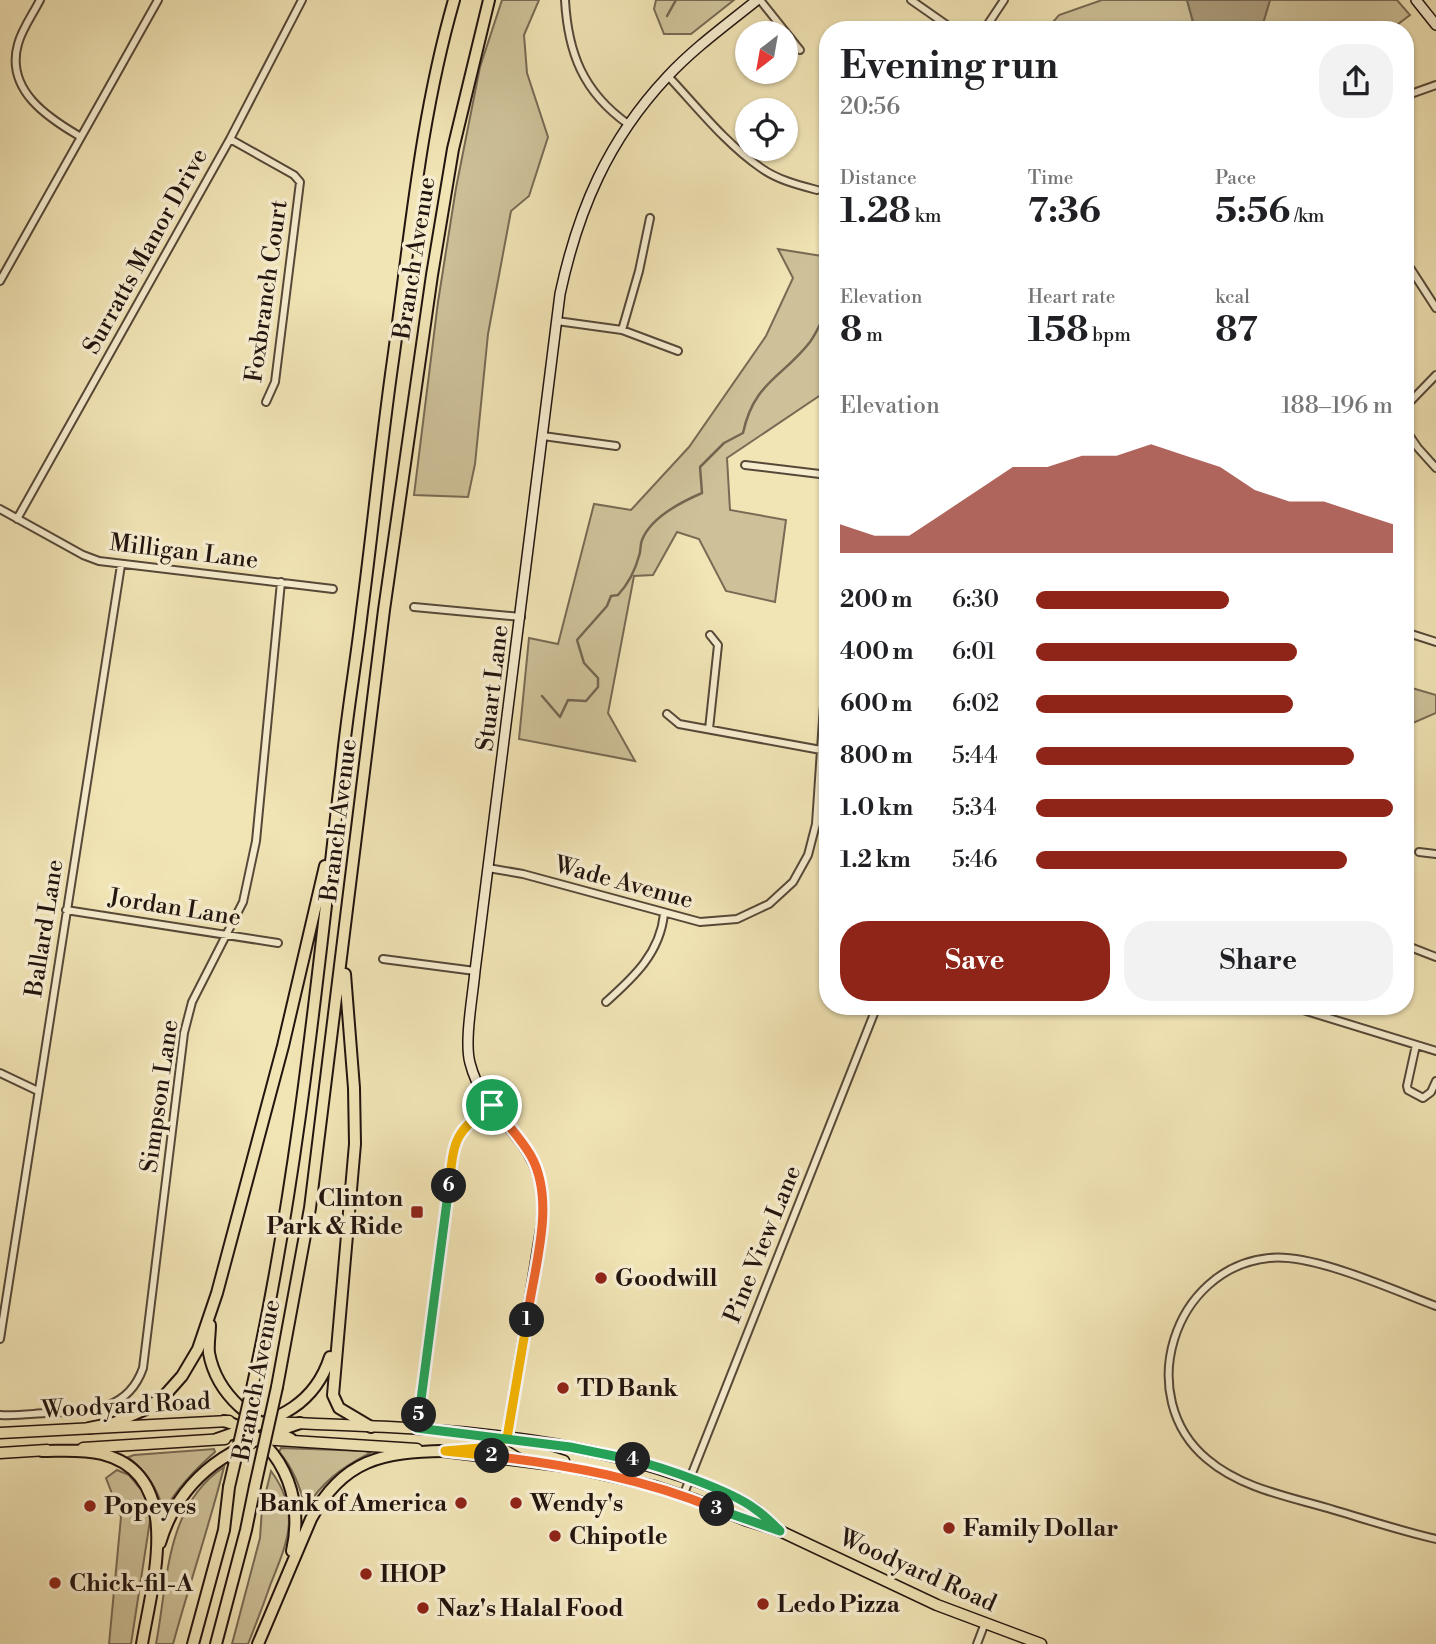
<!DOCTYPE html>
<html lang="en">
<head>
<meta charset="utf-8">
<style>
	:root { --surface:#fff; --page:#f2f2f2; --text:#202124; --muted:#757577; --accent:#8f2418 }
	body { margin:0; font-family:"Libre Bodoni",serif; background:var(--page); color:var(--text); height:100vh; display:flex; flex-direction:column; font-size:26px; white-space:nowrap }
	* { box-sizing:border-box; margin:0 }
	p { font-size:23px; color:var(--muted) }
	.icon { flex:none; width:38px; height:38px; fill:none; stroke:currentColor; stroke-width:2; stroke-linecap:round; stroke-linejoin:round }
	.map { position:relative; flex:1; overflow:hidden }
	.drawer { position:absolute; left:819px; top:21px; width:595px; height:994px; display:flex; flex-direction:column; background:var(--surface); border-radius:28px; box-shadow:0 2px 5px #0004 }
	.drawer>* { flex:none }
	.needle { width:46px; rotate:211deg }
	.buttons { position:absolute; left:735px; top:21px; display:grid; gap:14px }
	.buttons a { display:grid; place-items:center; width:63px; height:63px; border-radius:50%; background:var(--surface); box-shadow:0 2px 5px #0004; font-size:35px }
	.pin { position:absolute; display:grid; place-items:center; width:60px; height:60px; color:#fff; margin:-30px; border:4px solid #fff; border-radius:50%; box-shadow:0 2px 7px #0007 }
	.km { position:absolute; width:35px; height:35px; margin:-18px; border-radius:50%; background:#222; color:#fff; font-size:19px; line-height:35px; text-align:center }
	.round { display:grid; place-items:center; flex:none; width:74px; height:74px; border-radius:28px; background:var(--page) }
	.summary { display:flex; align-items:center; justify-content:space-between; height:119px; padding:0 21px }
	h1 { font-size:38px; font-weight:700; line-height:52px }
	.metrics { display:grid; grid-template-columns:repeat(3,1fr); gap:10px; height:119px; padding:7px 21px }
	.metrics div { display:grid; align-content:center }
	.metrics b { font-size:35px; font-weight:700 }
	.metrics small { font-size:19px; font-weight:400 }
	.metrics p { font-size:19px }
	.chart { height:196px; padding:14px 21px }
	.chart p { display:flex; justify-content:space-between }
	.chart svg { width:100%; height:126px; margin-top:7px; fill:var(--accent); opacity:.7 }
	.primary-button { display:flex; gap:14px; margin-top:auto; padding:14px 21px }
	.primary-button a { flex:1; height:80px; border-radius:28px; background:var(--accent); color:#fff; font-size:28px; font-weight:700; line-height:80px; text-align:center }
	.primary-button a+a { background:var(--page); color:var(--text) }
	ul { padding:0 21px; list-style:none; font-size:23px }
	li { display:grid; grid-template-columns:112px 84px 1fr; align-items:center; height:52px }
	li i { height:18px; border-radius:9px; background:var(--accent) }
	.map>svg:first-child { display:block }
</style>
</head>
<body>
<div class="map">
<svg width="1436" height="1644" viewBox="0 0 1436 1644">
	<rect width="100%" height="100%" fill="#f1e4b5"/>
	<filter id="stains"><feTurbulence type="fractalNoise" baseFrequency=".00286" numOctaves="4"/><feColorMatrix values="0 0 0 0 .2 0 0 0 0 .09 0 0 0 0 .02 0 0 0 .5 -.17"/></filter>
	<radialGradient id="worn" r=".72"><stop offset=".6" stop-color="#630" stop-opacity="0"/><stop offset="1" stop-color="#630" stop-opacity=".3"/></radialGradient>
	<path fill="#cec199" stroke="#786a54" stroke-width="2" d="M502 0H539L524 35 527 73 548 137 529 196 511 211 488 334 475 464 468 497 414 495 438 302 456 188 480 67Z
		M656 0H734L691 34H664L654 9Z
		M1102 0H1187L1194 26 1192 30H1046L1059 15Z
		M1270 0H1397L1410 15 1390 30H1261Z
		M778 249 828 257V390L727 458 730 510 786 520 775 602 726 591 699 539 677 532 653 575 634 576 608 713 635 761 519 739 529 638 558 644 594 504 631 510 689 447 766 336 793 278Z
		M1405 686 1436 695V713L1408 725 1405 730Z
		M281 1448 366 1451 370 1453C343 1467 321 1482 306 1509 300 1488 294 1469 279 1452Z
		M214 1449 215 1452C194 1470 178 1487 164 1511 157 1488 147 1472 128 1457L134 1455Z
		M224 1467C209 1527 189 1585 173 1644H156C168 1582 165 1506 224 1467Z
		M117 1470 129 1475 144 1493 151 1514 131 1644H109L121 1517 106 1478Z
		M271 1471C301 1512 288 1541 271 1583 264 1603 256 1624 248 1644H232L260 1538 262 1508Z"/>
	<path fill="#ab9d7d" stroke="#746651" stroke-width="2" d="M1187 0H1270L1261 30H1192L1194 25Z"/>
	<g fill="none" stroke-linecap="round" stroke-linejoin="round">
		<path stroke="#746651" stroke-width="2.5" d="M667 16 676 0
			M542 696 560 717 568 700 586 701 598 687V678L584 663 577 640 607 606 611 596 618 595C628 584 635 571 639 556 641 551 640 545 642 540 651 517 681 502 702 493L700 467 724 443 743 433C754 382 782 378 810 342 818 331 822 319 828 308"/>
		<g stroke="#564838" stroke-width="10">
			<path id="street" d="M40 0C33 14 22 29 18 44 5 90 48 118 81 137
				M565 0C568 53 583 92 628 124
				M760 0 800 50
				M911 0 954 30
				M984 30 1004 0
				M668 76C697 107 726 144 761 168 778 180 798 185 817 190
				M1405 96 1436 85
				M230 139 294 175 300 182 275 382 266 402
				M1405 260 1436 308
				M0 281 158 0
				M557 321 622 330 678 351
				M622 330 639 271 650 218
				M1405 407 1436 375
				M1405 429 1418 448 1436 468
				M543 436 616 446
				M745 465 828 475
				M0 509 83 555 99 561 333 589
				M17 519 230 139 302 0
				M414 607 521 617
				M1405 632 1436 642
				M667 714 679 724 821 750
				M709 729 718 645 710 635
				M1419 852 1436 854
				M488 868 523 874 700 922 737 919 769 904 793 882 808 855 816 824 828 646
				M66 910 278 943
				M1405 945 1436 957
				M383 959 475 971
				M606 1002C634 977 660 953 664 914
				M1290 1006 1436 1051
				M1416 1045 1407 1086 1408 1090 1423 1098 1431 1092 1436 1081
				M0 1073 38 1091
				M1436 1306C1393 1290 1313 1253 1269 1258 1173 1268 1133 1397 1207 1459 1242 1489 1291 1497 1334 1510 1368 1520 1401 1531 1436 1539
				M0 1339 121 565
				M0 1415C15 1416 30 1414 45 1413 85 1411 127 1414 143 1368L184 1033 192 1002 243 902 256 841 281 582
				M417 1428 454 1148C459 1128 475 1117 492 1105
				M683 1496 877 1006
				M977 1644 985 1623"/>
		</g>
		<g stroke="#22140f" stroke-width="12">
			<path id="secondary" d="M1416 0 1436 25
				M507 1438 542 1222C550 1137 487 1129 470 1063 464 1041 473 995 475 971L560 294C578 210 608 140 667 77 694 48 726 25 757 0"/>
		</g>
		<g stroke="#22140f" stroke-width="13">
			<path id="primary" d="M265 1422C402 1427 544 1430 675 1474 700 1482 730 1492 753 1507 761 1513 769 1521 777 1528
				M0 1433 229 1421
				M261 1439 417 1449
				M510 1440 523 1448 564 1461
				M83 1448 225 1439
				M468 1449 492 1447 507 1438
				M439 1451 569 1467 654 1486 696 1500 745 1520 780 1531 937 1605 1041 1644
				M0 1453 47 1450"/>
		</g>
		<g stroke="#22140f" stroke-width="14">
			<path id="highway" d="M345 974 354 1088 355 1144 333 1395 339 1408 371 1427
				M210 1325C210 1334 208 1344 209 1353 217 1397 254 1422 291 1439
				M253 1384C298 1180 318 972 342 765 347 713 356 663 362 611 373 528 381 444 393 360 410 239 420 118 454 0
				M277 1387 310 1208 384 610 432 275 453 149 489 0
				M224 1421C280 1437 305 1496 292 1551
				M89 1428 114 1423 146 1409 166 1394 182 1376 198 1349 217 1293 283 1046 325 866
				M217 1439C267 1421 312 1413 330 1357
				M42 1451C62 1451 82 1449 102 1454 186 1475 152 1584 142 1644
				M160 1543C181 1472 235 1445 300 1423
				M193 1644 224 1530 229 1487
				M216 1644 246 1530 255 1486
				M258 1644 311 1519C343 1459 383 1452 445 1451"/>
		</g>
		<use href="#street" stroke="#f6edcf" stroke-width="6"/>
		<use href="#secondary" stroke="#f6edcf" stroke-width="9"/>
		<use href="#primary" stroke="#f1e4b5" stroke-width="10"/>
		<use href="#highway" stroke="#f1e4b5" stroke-width="10"/>
		<g stroke="#22140f" stroke-width="14" stroke-linecap="butt">
			<path id="highway-bridge" d="M255 1486 277 1387
				M229 1487 253 1384"/>
		</g>
		<use href="#highway-bridge" stroke="#f1e4b5" stroke-width="10"/>
	</g>
	<g fill="none" stroke-linecap="round" stroke-linejoin="round">
		<g stroke="#fff" stroke-width="14">
			<path id="split-1" d="M492 1105C505 1122 521 1138 531 1156 557 1203 533 1270 527 1320"/>
		</g>
		<g stroke="#fff" stroke-width="14">
			<path id="split-2" d="M492 1456 445 1451 492 1447 507 1438 527 1320"/>
		</g>
		<g stroke="#fff" stroke-width="14">
			<path id="split-3" d="M492 1456C569 1465 645 1479 717 1509"/>
		</g>
		<g stroke="#fff" stroke-width="14">
			<path id="split-4" d="M633 1460C662 1467 732 1491 755 1509 764 1515 772 1523 780 1531L717 1509"/>
		</g>
		<g stroke="#fff" stroke-width="14">
			<path id="split-5" d="M419 1415 417 1428 570 1447 633 1460"/>
		</g>
		<g stroke="#fff" stroke-width="14">
			<path id="split-6" d="M419 1415 449 1186"/>
		</g>
		<g stroke="#fff" stroke-width="14">
			<path id="split-7" d="M449 1186C454 1141 453 1133 492 1105"/>
		</g>
		<use href="#split-1" stroke="#f0652b" stroke-width="9"/>
		<use href="#split-2" stroke="#f5b400" stroke-width="9"/>
		<use href="#split-3" stroke="#f0652b" stroke-width="9"/>
		<use href="#split-4" stroke="#22a559" stroke-width="9"/>
		<use href="#split-5" stroke="#22a559" stroke-width="9"/>
		<use href="#split-6" stroke="#22a559" stroke-width="9"/>
		<use href="#split-7" stroke="#f5b400" stroke-width="9"/>
	</g>
	<g fill="#8f2418" stroke="#f6edcf" stroke-width="2.5">
		<rect x="410" y="1205" width="14" height="14" rx="3.5"/>
		<circle cx="601" cy="1278" r="7"/>
		<circle cx="563" cy="1388" r="7"/>
		<circle cx="461" cy="1503" r="7"/>
		<circle cx="516" cy="1503" r="7"/>
		<circle cx="90" cy="1506" r="7"/>
		<circle cx="949" cy="1528" r="7"/>
		<circle cx="555" cy="1536" r="7"/>
		<circle cx="366" cy="1574" r="7"/>
		<circle cx="55" cy="1583" r="7"/>
		<circle cx="763" cy="1604" r="7"/>
		<circle cx="423" cy="1608" r="7"/>
	</g>
	<g text-anchor="middle" stroke-width="7" stroke-linejoin="round" paint-order="stroke">
		<g font-size="24" fill="#22140f" stroke="#f6edcf">
			<text transform="translate(145 251) rotate(-61)" y="8">Surratts Manor Drive</text>
			<text transform="translate(414 258) rotate(-81)" y="8">Branch Avenue</text>
			<text transform="translate(266 291) rotate(-82)" y="8">Foxbranch Court</text>
			<text transform="translate(184 551) rotate(7)" y="8">Milligan Lane</text>
			<text transform="translate(492 688) rotate(-83)" y="8">Stuart Lane</text>
			<text transform="translate(338 820) rotate(-83)" y="8">Branch Avenue</text>
			<text transform="translate(624 882) rotate(15)" y="8">Wade Avenue</text>
			<text transform="translate(175 907) rotate(9)" y="8">Jordan Lane</text>
			<text transform="translate(44 928) rotate(-81)" y="8">Ballard Lane</text>
			<text transform="translate(159 1096) rotate(-82)" y="8">Simpson Lane</text>
			<text transform="translate(762 1244) rotate(-68)" y="8">Pine View Lane</text>
			<text transform="translate(256 1380) rotate(-79)" y="8">Branch Avenue</text>
			<text transform="translate(126 1405) rotate(-3)" y="8">Woodyard Road</text>
			<text transform="translate(918 1570) rotate(24)" y="8">Woodyard Road</text>
		</g>
		<g font-size="24" font-weight="bold" fill="#22140f" stroke="#f6edcf" text-anchor="start">
			<text x="403" y="1206" text-anchor="end">Clinton<tspan x="403" dy="28">Park &amp; Ride</tspan></text>
			<text x="615" y="1286">Goodwill</text>
			<text x="577" y="1396">TD Bank</text>
			<text x="447" y="1511" text-anchor="end">Bank of America</text>
			<text x="530" y="1511">Wendy's</text>
			<text x="104" y="1514">Popeyes</text>
			<text x="963" y="1536">Family Dollar</text>
			<text x="569" y="1544">Chipotle</text>
			<text x="380" y="1582">IHOP</text>
			<text x="69" y="1591">Chick-fil-A</text>
			<text x="777" y="1612">Ledo Pizza</text>
			<text x="437" y="1616">Naz's Halal Food</text>
		</g>
	</g>
	<rect width="100%" height="100%" filter="url(#stains)"/>
	<rect width="100%" height="100%" fill="url(#worn)"/>
</svg>
<div class="buttons">
<a><svg class="needle" viewBox="-14 -14 28 28"><path d="M0-13l5 13h-10z" fill="#e53935"/><path d="M0 13l5-13h-10z" fill="#757577"/></svg></a>
<a><svg class="icon" aria-label="locate" viewBox="0 0 24 24"><circle cx="12" cy="12" r="6"/><path d="M12 2v4M12 18v4M2 12h4M18 12h4"/></svg></a>
</div>
<div class="pin" style="left:492px;top:1105px;background:#1e9e55"><svg class="icon" aria-label="arrive" viewBox="0 0 24 24"><path d="M6 21V4h12l-3 4 3 4H6"/></svg></div>
<b class="km" style="left:527px;top:1320px">1</b>
<b class="km" style="left:492px;top:1456px">2</b>
<b class="km" style="left:717px;top:1509px">3</b>
<b class="km" style="left:633px;top:1460px">4</b>
<b class="km" style="left:419px;top:1415px">5</b>
<b class="km" style="left:449px;top:1186px">6</b>
<section class="drawer">
<div class="summary"><div><h1>Evening run</h1><p>20:56</p></div><a class="round"><svg class="icon" aria-label="share" viewBox="0 0 24 24"><path d="M12 15V3M7 8l5-5 5 5M5 13v7h14v-7"/></svg></a></div>
<div class="metrics">
<div><p>Distance</p><b>1.28<small> km</small></b></div>
<div><p>Time</p><b>7:36</b></div>
<div><p>Pace</p><b>5:56<small> /km</small></b></div>
</div>
<div class="metrics">
<div><p>Elevation</p><b>8<small> m</small></b></div>
<div><p>Heart rate</p><b>158<small> bpm</small></b></div>
<div><p>kcal</p><b>87</b></div>
</div>
<div class="chart"><p><span>Elevation</span>188–196 m</p>
<svg viewBox="0 0 160 44" preserveAspectRatio="none"><path d="M0 44V34L10 38L20 38L30 30L40 22L50 14L60 14L70 10L80 10L90 6L100 10L110 14L120 22L130 26L140 26L150 30L160 34V44z"/></svg>
</div>
<ul>
<li><b>200 m</b>6:30<i style="width:54%"></i></li>
<li><b>400 m</b>6:01<i style="width:73%"></i></li>
<li><b>600 m</b>6:02<i style="width:72%"></i></li>
<li><b>800 m</b>5:44<i style="width:89%"></i></li>
<li><b>1.0 km</b>5:34<i style="width:100%"></i></li>
<li><b>1.2 km</b>5:46<i style="width:87%"></i></li>
</ul>
<div class="primary-button"><a>Save</a><a>Share</a></div>
</section>
</div>
</body>
</html>
